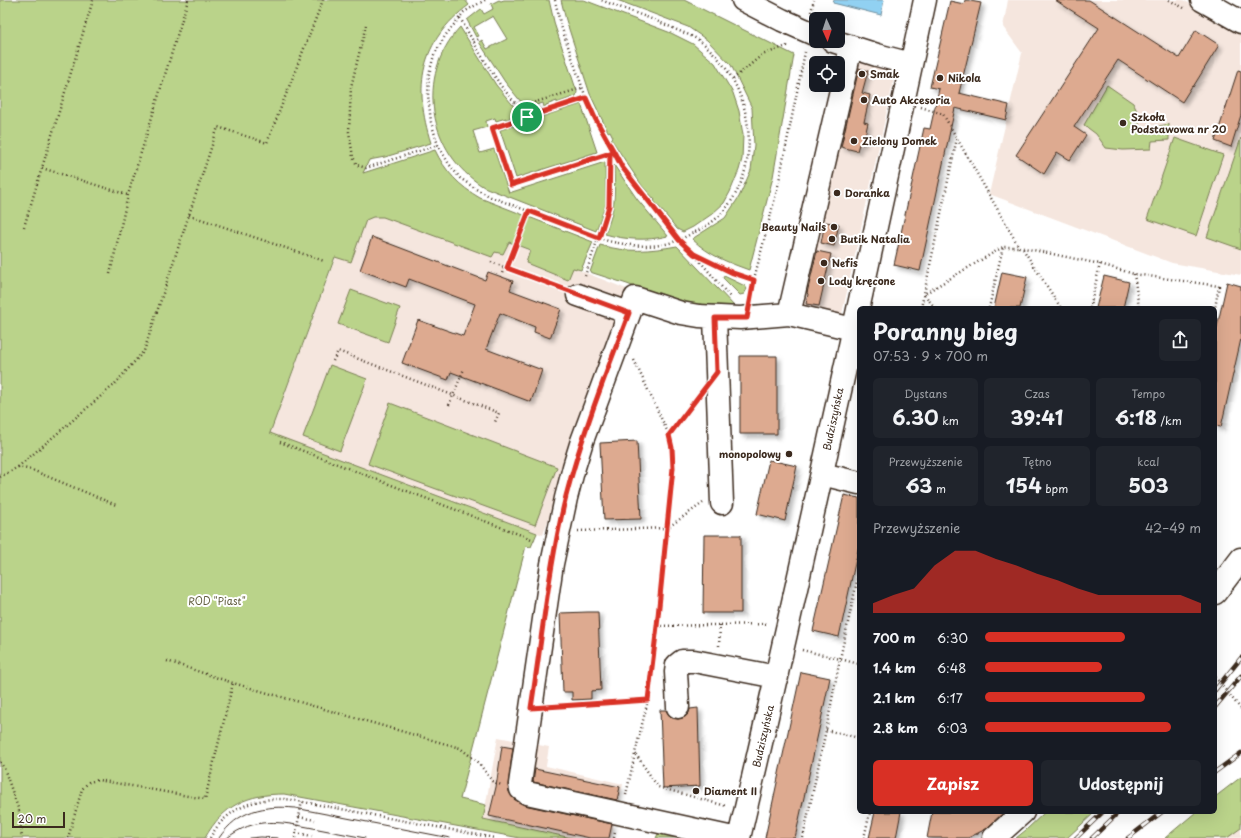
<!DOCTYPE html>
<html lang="pl">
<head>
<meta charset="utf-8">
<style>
	:root { --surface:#171b24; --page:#20242c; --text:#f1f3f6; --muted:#9ea1a6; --accent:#d93025 }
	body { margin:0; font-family:"Playpen Sans",sans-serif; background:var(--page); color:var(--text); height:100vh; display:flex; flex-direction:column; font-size:15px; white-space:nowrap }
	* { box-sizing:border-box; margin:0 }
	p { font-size:13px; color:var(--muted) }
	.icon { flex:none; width:22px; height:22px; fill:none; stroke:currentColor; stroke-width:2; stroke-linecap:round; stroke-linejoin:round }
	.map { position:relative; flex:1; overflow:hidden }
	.sheet { position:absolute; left:857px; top:306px; width:360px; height:508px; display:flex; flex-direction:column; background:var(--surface); border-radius:6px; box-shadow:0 4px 16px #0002 }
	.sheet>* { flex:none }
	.needle { width:26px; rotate:177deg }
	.fabs { position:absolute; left:809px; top:12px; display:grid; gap:8px }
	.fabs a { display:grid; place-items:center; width:36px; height:36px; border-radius:6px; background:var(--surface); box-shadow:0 4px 16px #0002; font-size:20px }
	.scale { position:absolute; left:12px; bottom:10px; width:53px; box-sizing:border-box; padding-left:4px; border:2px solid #3b2a1e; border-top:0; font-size:11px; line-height:14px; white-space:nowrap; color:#3b2a1e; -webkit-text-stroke:3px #fff; paint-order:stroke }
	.pin { position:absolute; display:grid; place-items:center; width:34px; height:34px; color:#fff; margin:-17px; border:2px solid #fff; border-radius:50%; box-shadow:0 1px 4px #0007 }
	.round { display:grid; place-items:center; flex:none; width:42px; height:42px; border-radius:6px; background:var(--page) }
	.head { display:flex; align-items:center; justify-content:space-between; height:68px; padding:0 16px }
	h1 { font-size:22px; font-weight:700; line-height:30px }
	.stats { display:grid; grid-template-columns:repeat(3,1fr); gap:6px; height:68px; padding:4px 16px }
	.stats div { display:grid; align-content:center; border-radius:6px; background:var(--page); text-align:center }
	.stats b { font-size:20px; font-weight:700 }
	.stats small { font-size:11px; font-weight:400 }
	.stats p { font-size:11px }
	.chart { height:112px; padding:8px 16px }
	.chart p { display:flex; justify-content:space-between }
	.chart svg { width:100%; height:72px; margin-top:4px; fill:var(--accent); opacity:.7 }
	.primary-button { display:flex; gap:8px; margin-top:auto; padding:8px 16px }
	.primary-button a { flex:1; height:46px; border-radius:6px; background:var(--accent); color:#fff; font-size:16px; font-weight:700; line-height:46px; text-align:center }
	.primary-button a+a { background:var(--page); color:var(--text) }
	ul { padding:0 16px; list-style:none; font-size:13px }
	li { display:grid; grid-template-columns:64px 48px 1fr; align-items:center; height:30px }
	li i { height:10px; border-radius:5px; background:var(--accent) }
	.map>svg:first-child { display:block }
</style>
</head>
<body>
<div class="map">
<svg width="1241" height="838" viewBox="0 0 1241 838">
	<defs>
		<filter id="shadow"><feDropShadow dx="3.5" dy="3.5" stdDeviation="2" flood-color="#0004"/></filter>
	</defs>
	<rect width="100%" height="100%" fill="#fff"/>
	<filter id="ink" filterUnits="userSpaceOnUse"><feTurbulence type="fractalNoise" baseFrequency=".025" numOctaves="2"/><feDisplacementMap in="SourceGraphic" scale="8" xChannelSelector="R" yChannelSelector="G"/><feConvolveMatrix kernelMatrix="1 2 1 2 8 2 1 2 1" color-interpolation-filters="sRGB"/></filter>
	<g filter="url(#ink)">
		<path fill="#f5e6de" d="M1008 0H1183L1241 31V275L1172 263 989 194 1022 53 1003 27Z
			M855 54 897 65 840 323 798 311Z
			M363 184 629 290 543 535 270 434Z
			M498 737 549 747 546 766 623 784 611 838H572L483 819Z
			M1241 828V838H1227Z"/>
		<path fill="#bad38a" stroke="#7a7e54" d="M0 0H465L469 5C420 41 413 87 431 143L385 157 369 160 363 173 435 150C445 171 459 186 480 198L593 242 581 270 573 268 568 280 526 263 530 250 509 242 503 254 495 252 492 257 383 217H373L366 220 351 262 335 257 270 433 537 533 531 547 526 546 460 799 486 805 483 819 572 838H520L284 794C248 794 223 805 205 838H0Z
			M499 0 501 1 504 0H549L555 26 577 92 576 96 557 103V101L546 105V106L544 107 543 103 533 106 534 111 526 108 505 82 479 42 482 40 487 49 507 39 493 16 474 27 479 36 476 37 467 20 481 9 484 14 493 9 491 4Z
			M561 0H584L671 33 693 44 715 63 733 93 739 111 743 135 742 159 739 170 730 192 724 203 712 214 693 227 683 232 677 229 654 201 655 200 642 186 611 139 613 137 610 131 608 132 590 94 566 20Z
			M617 0H684L794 55 773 177 749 270C727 262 710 256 692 239L725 218 739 197 751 170 754 145 752 108 731 65 707 40 688 27Z
			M460 27 496 85 517 110 516 114 506 120V118L496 121 495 118 486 121 487 127 473 131 480 153 494 149 509 193 605 162 606 204 596 231 484 187C428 153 415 76 460 27Z
			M1107 85 1133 103 1139 115V126L1146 129 1169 124V140L1152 141 1151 149 1123 150 1106 148 1096 134 1084 125Z
			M581 104 597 152 516 178 500 130Z
			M1175 138 1223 155 1196 236 1147 219Z
			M1241 138V249L1207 237Z
			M614 165 637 199 668 236C646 241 626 240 605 234 616 207 615 193 614 165Z
			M600 245C628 253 649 251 677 246L736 308 701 312 627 284 590 272Z
			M724 276 745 286 747 289 744 294 740 295 723 278Z
			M351 290 400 308 388 342 338 324Z
			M330 365 367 379 340 451 303 437Z
			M390 403 557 467 535 525 368 464Z
			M1241 777V828L1227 838H1165L1196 812H1215V797Z
			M1045 812H1095L1067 838H1016L1026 830Z
			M666 832 682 838H656L658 834Z"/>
		<path fill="#91d1f2" stroke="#6f8e9d" d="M834 0H884L881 15 833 3Z"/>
		<path fill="#ddaa90" stroke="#3b2a1e" filter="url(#shadow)" d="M965 0 981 3 959 93 1009 105 1006 120 955 108 920 271 894 265 924 128 930 129 939 89 930 87 950 1 964 4Z
			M1055 0H1089L1179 58 1196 30 1219 45 1193 87 1192 86 1182 102 1118 60 1074 127 1086 135 1070 160 1057 152 1044 174 1016 155 1099 28Z
			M859 68 868 71 862 93 870 95 864 122 868 123 863 144H859L857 151 841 147Z
			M1238 70 1241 71V115L1231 147 1215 141Z
			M825 222 839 224 834 246 821 243Z
			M372 237 485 280 488 272 513 281 510 290 561 309 550 338 534 332 535 327 500 313 486 349 542 370 531 402 451 372 448 380 402 363 418 320 463 336 475 304 409 279 406 287 360 270Z
			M817 251 831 254 819 306 806 304 808 294 807 293Z
			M1002 272 1027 277 1020 308H994Z
			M1104 276 1129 282 1123 308H1096Z
			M1227 282 1241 286V339L1221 427 1215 426V336Z
			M740 356H777V434H740Z
			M637 441 641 519 604 520 600 443Z
			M769 460 797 466 785 521 757 514Z
			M844 495 859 498V545L839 637 813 631Z
			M704 535H741V613H703Z
			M588 612H598L601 690 591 691V699L572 700V692H563L560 613Z
			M801 672 830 678 818 734 795 838H765Z
			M698 708 700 786 663 788 660 710H666L668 714 672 718 678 719 685 717 689 713 690 709Z
			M502 746 513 748 508 786 509 792 514 799 524 805 612 824 609 838H590L489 816 496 787Z
			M535 769 620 787 617 800 533 782Z
			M875 812H901L896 838H869Z
			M932 812H1004L986 829 968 838H927Z"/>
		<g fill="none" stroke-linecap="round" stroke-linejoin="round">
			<g stroke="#3b2a1e" stroke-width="25">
				<path id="minor" d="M743 0 782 20 816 35
					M1202 0 1241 22
					M833 41 877 55 911 64
					M578 295 629 313
					M789 314 851 47
					M715 318 722 503
					M822 474 859 483
					M1215 593 1241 559
					M678 707 676 672 677 665 682 661H694L777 677
					M733 838 527 793 521 789 520 784 552 564 566 498 574 467 582 441 635 298 681 313 699 316 740 318 789 314 853 329
					M739 838C804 559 865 280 925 0
					M994 838 1023 812"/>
			</g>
			<path stroke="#3b2a1e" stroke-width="2.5" stroke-dasharray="1 3" stroke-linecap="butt" d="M485 0 464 12 445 36 434 55 429 74 428 95 431 122 438 145 449 164 460 178 476 189 491 197 608 241C627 245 647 248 666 244 675 242 683 238 691 234 701 229 711 224 719 216 766 169 754 88 706 46 698 38 687 34 677 30 652 18 626 10 601 0
				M555 0 560 23 586 98 595 119 622 167 679 240 694 254 731 298
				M1169 0 1184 8
				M811 12 814 0
				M460 18 481 55 501 86 527 117
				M366 25 351 87 349 132 353 157 357 165 366 168 438 145
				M474 42 480 38
				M733 79 762 55 787 46V44
				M586 98 492 128 511 185 614 152
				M519 107 582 88
				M921 107 943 114 1019 247 1100 264 1134 274 1219 286 1215 308
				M42 168 128 195
				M189 215 324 261
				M24 227 93 0
				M1023 249 1061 308
				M696 255 733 273 754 279 751 297
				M491 262 560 288
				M507 268 529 211
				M110 274 128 195 188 0
				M1134 274 1139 308
				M585 276 609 206 610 153
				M501 277 504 267
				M754 279 778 186 805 52
				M921 308 957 138
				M935 308 924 294 1003 247
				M989 308 1003 247H1019
				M1090 308 1100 264
				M634 360 669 435
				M333 361 338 351 499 413 495 422
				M449 405 464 369
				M280 442 534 540
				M18 467 114 385 144 351 218 127 267 143 323 0
				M0 477 18 467 32 470 116 505
				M578 531 667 528 703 503
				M657 626 768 624
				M719 646 720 625
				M802 650 840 659 859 572
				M167 661 233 683 460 748 478 762 492 781 501 785
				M648 700 635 753 658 787 726 806
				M550 707 648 700 657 626 673 468 672 448 669 435 698 398
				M826 730 859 738
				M0 762 4 768 19 811 22 838
				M626 795 635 754
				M299 817 315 820
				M296 833 312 836
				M68 838 82 789 89 782 98 780 205 799 233 683
				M210 838C226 807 260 795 293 800L495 838
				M295 838 302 801
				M614 838 615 832
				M803 838 826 730 840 659 859 664
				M864 838 870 812"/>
			<use href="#minor" stroke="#fff" stroke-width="22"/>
			<path stroke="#3b2a1e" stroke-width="1" d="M219 838C238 810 264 805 295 808L450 838
				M227 838C255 816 281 822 313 828 330 831 348 835 365 838
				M250 838 261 837 278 838"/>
			<g stroke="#3b2a1e" stroke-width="4.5">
				<path id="rail" d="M1215 690 1241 658
					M1215 707 1241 676
					M1215 772 1241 753
					M1076 838 1103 812
					M1092 838 1119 812
					M1128 838 1162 812"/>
			</g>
			<use href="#rail" stroke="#fff" stroke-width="3" stroke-dasharray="9" stroke-linecap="butt"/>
			<path stroke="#3b2a1e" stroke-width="2.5" stroke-dasharray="1 3" stroke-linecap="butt" d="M1215 677 1241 709"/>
		</g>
	</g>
	<g fill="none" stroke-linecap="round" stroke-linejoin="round" filter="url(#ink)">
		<g stroke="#fff" stroke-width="8">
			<path id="route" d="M527 117 586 98 595 118 614 152 610 153 609 206 599 238 529 211 507 268 629 313C606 373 582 434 566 496 549 565 542 638 531 708L648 700 657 626 673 468 672 448 669 435 717 372 715 318H747L754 280 733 273 694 254 679 240 622 167 614 152 511 185 492 128 527 117"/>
		</g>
		<use href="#route" stroke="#d93025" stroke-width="5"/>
	</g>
	<g fill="#3b2a1e" stroke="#fff" stroke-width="1.5">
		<circle cx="862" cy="74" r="4"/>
		<circle cx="940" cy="78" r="4"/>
		<circle cx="864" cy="100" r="4"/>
		<circle cx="1123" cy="123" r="4"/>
		<circle cx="854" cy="141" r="4"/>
		<circle cx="837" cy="193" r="4"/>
		<circle cx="834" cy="227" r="4"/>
		<circle cx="832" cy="239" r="4"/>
		<circle cx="824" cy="263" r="4"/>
		<circle cx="821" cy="281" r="4"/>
		<circle cx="789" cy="454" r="4"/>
		<circle cx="696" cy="791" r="4"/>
	</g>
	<g text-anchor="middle" stroke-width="4" stroke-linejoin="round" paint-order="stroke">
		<g font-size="10" font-weight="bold" fill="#3b2a1e" stroke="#fff" text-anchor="start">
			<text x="870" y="78">Smak</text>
			<text x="948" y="82">Nikola</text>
			<text x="872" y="104">Auto Akcesoria</text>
			<text x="1131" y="121">Szkoła<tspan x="1131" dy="12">Podstawowa nr 20</tspan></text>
			<text x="862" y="145">Zielony Domek</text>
			<text x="845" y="197">Doranka</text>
			<text x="826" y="231" text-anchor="end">Beauty Nails</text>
			<text x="840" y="243">Butik Natalia</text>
			<text x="832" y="267">Nefis</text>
			<text x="829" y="285">Lody kręcone</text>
			<text x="781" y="458" text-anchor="end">monopolowy</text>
			<text x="704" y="795">Diament II</text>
		</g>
		<g font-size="10" fill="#3b2a1e" stroke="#fff">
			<text transform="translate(833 419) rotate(-78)" y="4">Budziszyńska</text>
			<text transform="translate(763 736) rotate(-77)" y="4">Budziszyńska</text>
		</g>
		<g font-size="10" fill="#615d3e" stroke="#fff">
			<text x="217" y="605">ROD "Piast"</text>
		</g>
	</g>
</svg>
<div class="fabs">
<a><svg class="needle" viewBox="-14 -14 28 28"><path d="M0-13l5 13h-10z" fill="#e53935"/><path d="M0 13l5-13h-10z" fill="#9ea1a6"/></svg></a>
<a><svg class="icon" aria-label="locate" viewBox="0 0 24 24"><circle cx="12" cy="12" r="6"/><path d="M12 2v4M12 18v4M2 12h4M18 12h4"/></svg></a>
</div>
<div class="scale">20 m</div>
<div class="pin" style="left:527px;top:117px;background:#1e9e55"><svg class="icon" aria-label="arrive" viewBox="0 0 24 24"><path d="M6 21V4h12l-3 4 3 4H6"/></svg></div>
<section class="sheet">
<div class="head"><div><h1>Poranny bieg</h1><p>07:53 · 9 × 700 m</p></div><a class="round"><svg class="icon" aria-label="share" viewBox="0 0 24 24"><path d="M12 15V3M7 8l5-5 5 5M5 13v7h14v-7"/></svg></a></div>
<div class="stats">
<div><p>Dystans</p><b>6.30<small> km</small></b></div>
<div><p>Czas</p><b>39:41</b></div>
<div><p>Tempo</p><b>6:18<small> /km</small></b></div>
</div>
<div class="stats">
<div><p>Przewyższenie</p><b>63<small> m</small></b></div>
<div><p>Tętno</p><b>154<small> bpm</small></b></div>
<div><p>kcal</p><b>503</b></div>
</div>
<div class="chart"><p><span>Przewyższenie</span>42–49 m</p>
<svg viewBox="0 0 160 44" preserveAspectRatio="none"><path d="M0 44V38L10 33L20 29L30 15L40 6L50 6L60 11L70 15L80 20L90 24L100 29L110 33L120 33L130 33L140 33L150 33L160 38V44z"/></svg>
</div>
<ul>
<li><b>700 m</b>6:30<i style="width:65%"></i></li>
<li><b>1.4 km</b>6:48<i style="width:54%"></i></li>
<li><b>2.1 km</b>6:17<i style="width:74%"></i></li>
<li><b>2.8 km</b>6:03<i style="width:86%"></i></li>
</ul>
<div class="primary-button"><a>Zapisz</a><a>Udostępnij</a></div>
</section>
</div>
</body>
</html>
